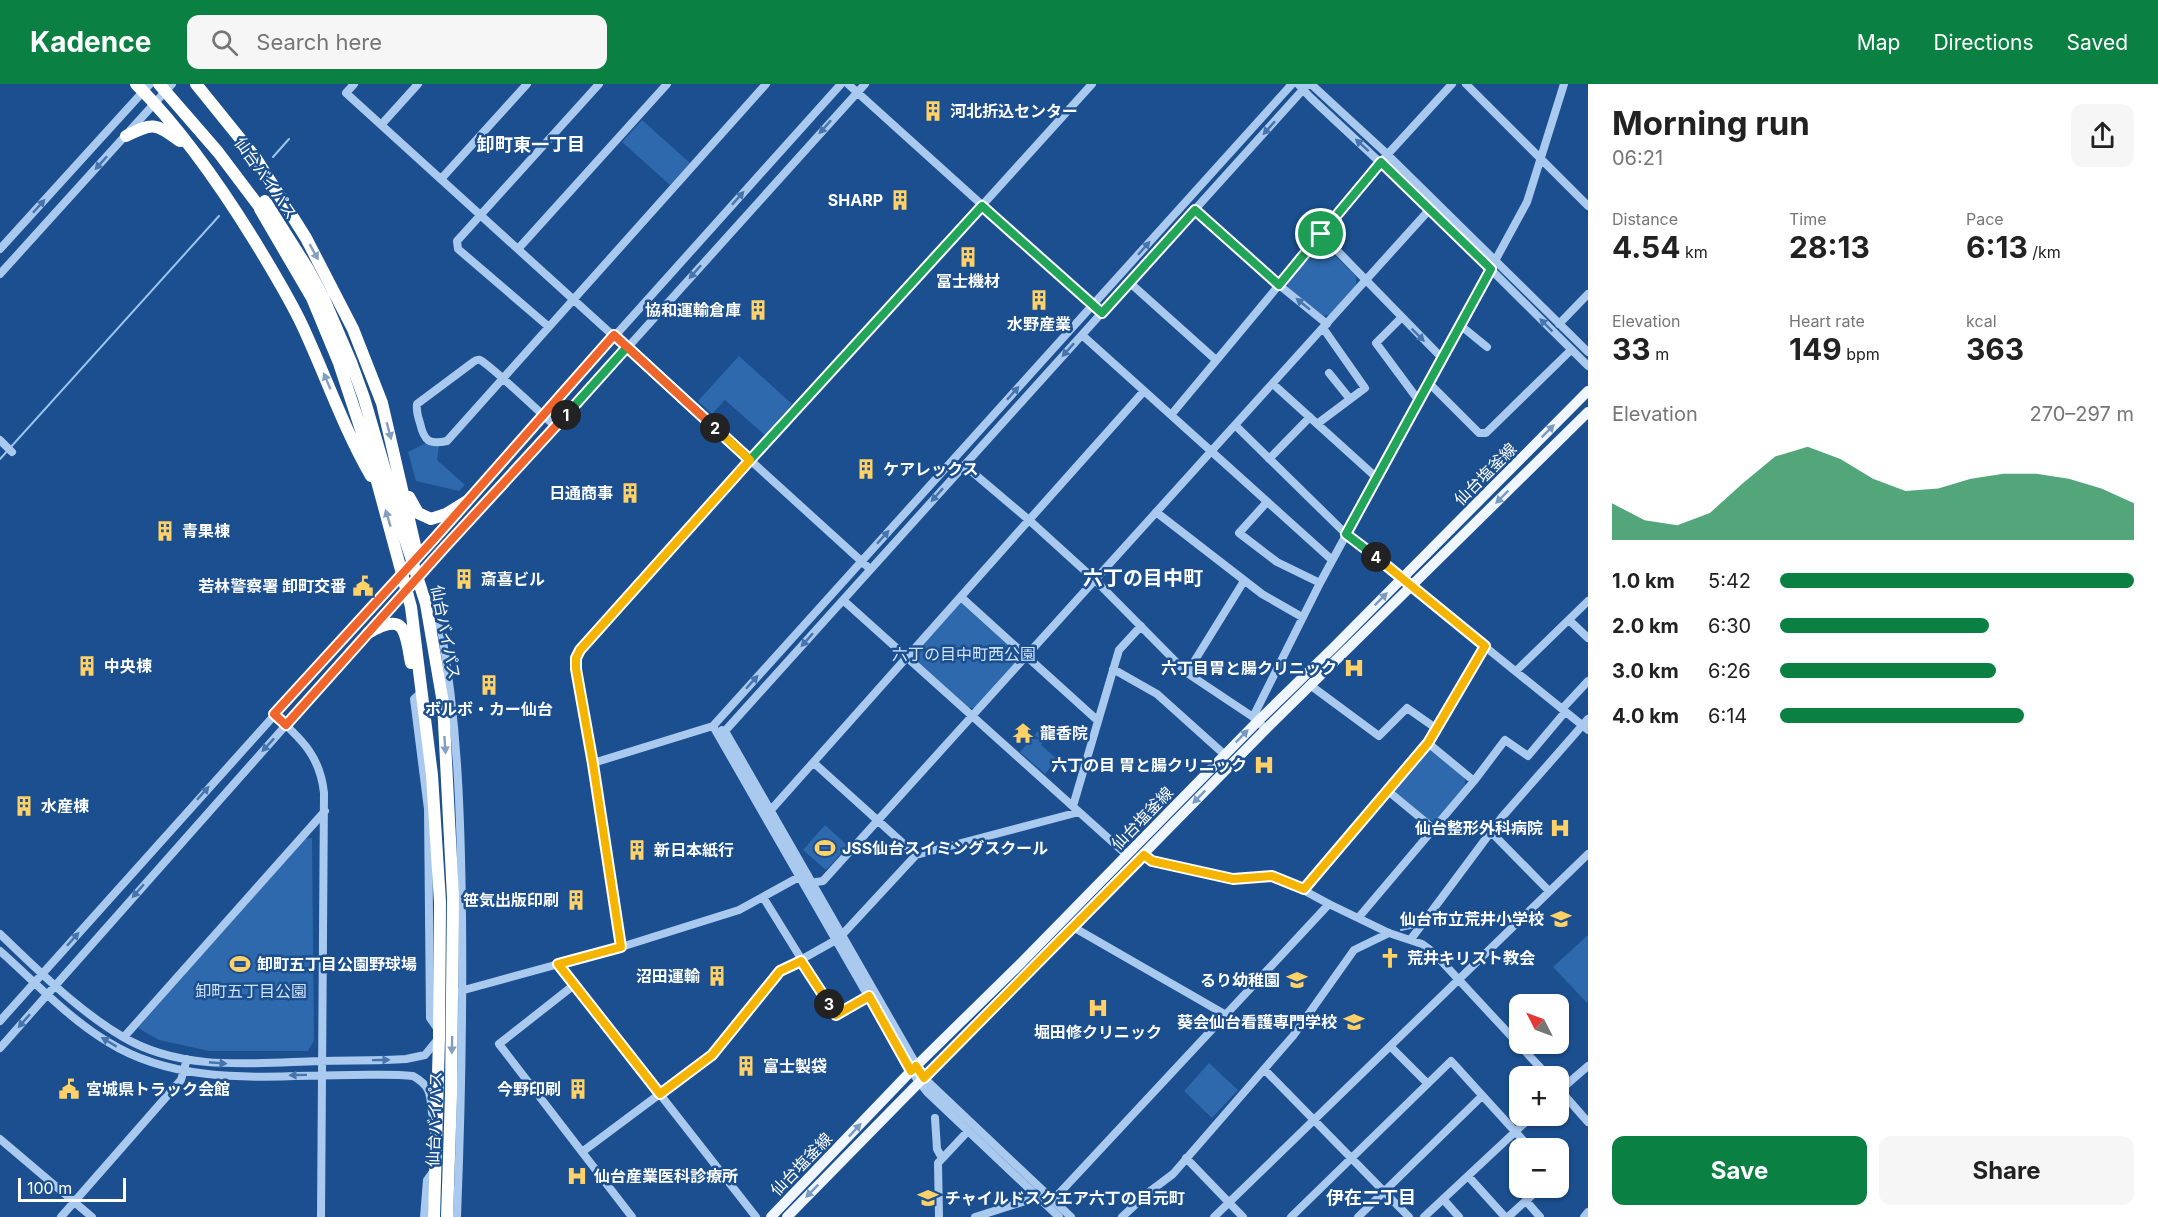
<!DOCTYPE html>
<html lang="en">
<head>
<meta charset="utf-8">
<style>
	:root { --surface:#fff; --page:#f6f6f6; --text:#222; --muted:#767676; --accent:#0b8043 }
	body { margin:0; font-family:Inter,"Noto Sans JP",sans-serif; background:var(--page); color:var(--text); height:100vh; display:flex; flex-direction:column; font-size:22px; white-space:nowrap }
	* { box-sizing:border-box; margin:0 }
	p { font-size:20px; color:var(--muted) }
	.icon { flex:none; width:33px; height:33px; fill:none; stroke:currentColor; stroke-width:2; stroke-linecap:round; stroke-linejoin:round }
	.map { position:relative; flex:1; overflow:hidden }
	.drawer { display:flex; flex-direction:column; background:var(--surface); width:570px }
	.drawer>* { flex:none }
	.needle { width:39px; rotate:312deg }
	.controls { position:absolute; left:1509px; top:910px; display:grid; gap:12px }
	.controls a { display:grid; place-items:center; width:60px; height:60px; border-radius:12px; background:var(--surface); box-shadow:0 2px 4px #0004; font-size:30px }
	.scale { position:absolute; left:18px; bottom:15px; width:108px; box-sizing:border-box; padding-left:6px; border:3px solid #fff; border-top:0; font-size:16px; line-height:21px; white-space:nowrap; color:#fff; -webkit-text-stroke:4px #1b4f8f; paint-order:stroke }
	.pin { position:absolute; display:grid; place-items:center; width:51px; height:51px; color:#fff; margin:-26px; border:3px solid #fff; border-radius:50%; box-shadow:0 2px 6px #0007 }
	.km { position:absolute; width:30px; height:30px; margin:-15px; border-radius:50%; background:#222; color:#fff; font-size:16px; line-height:30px; text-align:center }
	.round { display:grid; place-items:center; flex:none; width:63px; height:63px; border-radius:12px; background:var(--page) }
	.overview { display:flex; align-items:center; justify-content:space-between; height:102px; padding:0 24px }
	h1 { font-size:33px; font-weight:700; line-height:45px }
	.metrics { display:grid; grid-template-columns:repeat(3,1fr); gap:9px; height:102px; padding:6px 24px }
	.metrics div { display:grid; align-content:center }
	.metrics b { font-size:30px; font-weight:700 }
	.metrics small { font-size:16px; font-weight:400 }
	.metrics p { font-size:16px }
	.chart { height:168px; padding:12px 24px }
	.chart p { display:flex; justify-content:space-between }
	.chart svg { width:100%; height:108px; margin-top:6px; fill:var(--accent); opacity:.7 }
	.button { display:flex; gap:12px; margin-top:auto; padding:12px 24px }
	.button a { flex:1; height:69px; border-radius:12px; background:var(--accent); color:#fff; font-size:24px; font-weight:700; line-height:69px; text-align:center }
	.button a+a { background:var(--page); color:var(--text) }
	ul { padding:0 24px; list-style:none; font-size:20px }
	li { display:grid; grid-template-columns:96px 72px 1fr; align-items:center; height:45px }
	li i { height:15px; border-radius:8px; background:var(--accent) }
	header { display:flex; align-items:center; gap:36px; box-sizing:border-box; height:84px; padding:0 30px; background:var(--accent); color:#fff }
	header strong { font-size:28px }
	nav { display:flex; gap:33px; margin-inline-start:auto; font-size:21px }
	.search { width:420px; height:54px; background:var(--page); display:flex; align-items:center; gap:15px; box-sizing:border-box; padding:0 21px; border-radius:12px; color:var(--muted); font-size:22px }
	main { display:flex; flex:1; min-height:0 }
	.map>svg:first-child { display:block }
</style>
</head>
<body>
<header>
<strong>Kadence</strong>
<div class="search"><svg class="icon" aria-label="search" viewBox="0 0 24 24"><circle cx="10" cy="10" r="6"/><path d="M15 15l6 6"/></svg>Search here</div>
<nav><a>Map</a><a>Directions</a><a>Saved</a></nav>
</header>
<main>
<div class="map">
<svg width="1588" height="1133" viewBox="0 0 1588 1133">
	<rect width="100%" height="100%" fill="#1b4f8f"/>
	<path fill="#2e69ad" d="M642 36 690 79 670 101 622 58Z
		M1323 160 1356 192V201L1329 231 1322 232 1288 203V195L1316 162Z
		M739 272 792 320 765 351 725 316 712 330 698 317Z
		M426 359 439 362 437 376 465 401 459 407 416 397 408 368Z
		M958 519H964L1018 567 1019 574 975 624H969L913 574V569Z
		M1043 641 1051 648 1041 661 1057 675 1045 690 1020 668Z
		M1431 666 1465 694V703L1436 737 1428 736 1396 710 1395 702 1424 667Z
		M825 741 848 762 826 786 803 766Z
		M312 754 314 956 308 967H209L159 956 138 944 304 755Z
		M1588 851V920L1553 883Z
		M1209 979 1238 1006 1212 1034 1184 1007Z"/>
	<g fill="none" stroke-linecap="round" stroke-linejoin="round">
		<path stroke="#9cc4f0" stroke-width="2" d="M273 73 289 55
			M0 375 219 132
			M1401 846 1415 843"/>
		<path stroke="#a9c9ee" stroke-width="8" d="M354 0 346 9 870 485
			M848 0 1102 229
			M1298 0 1310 13 1430 125 1588 282
			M1311 0 1387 70 1588 268
			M1466 0 1588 122
			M381 41 418 0
			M441 95 527 0
			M1195 126 1279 201 1376 83 1452 0
			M1321 150 1442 274
			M0 165 150 0
			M518 165 667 0
			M0 190 172 0
			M1129 198 1216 276
			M1401 234 1376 259 1419 317
			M1559 240 1588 210
			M1460 241 1487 263
			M549 243 458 165 457 157 599 0
			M1082 251 1332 476
			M1329 289 1350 315
			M1429 299 1479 349H1486L1571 266
			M1273 300 1377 394 1527 118 1564 0
			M1144 307 1029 436 1095 496 1187 589 1253 633
			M1171 331 1279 201 1327 240
			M1317 340 1365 304 1323 244
			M1235 341 1346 450 1588 646
			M556 343C545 333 488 279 480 276 476 275 475 277 472 279L417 320C416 327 418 333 420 339 424 357 429 361 447 357L766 0
			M0 356 12 368
			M1269 375 1310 333
			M1267 418 1239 449 1277 478 1320 499
			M1156 428 1262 510 1302 533
			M961 513 1097 636
			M843 516 1127 771
			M1569 536 1588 554
			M430 540 441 545C458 640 461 736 462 832 463 932 461 1032 457 1133
			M1113 585 1157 610 1225 671
			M1516 587 1588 517
			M1187 589 1244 497
			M1310 601 1379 652 1407 624 1437 645
			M422 608 414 615 428 725 430 934 439 947
			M1562 625 1588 597
			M274 630C301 655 320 671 324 709L321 1133
			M713 642 911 987 927 1008 1059 1133
			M1266 645 1253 633 1320 499 1377 394
			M722 646 725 647 924 994 1071 1133
			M725 647 1308 0
			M1428 659 1474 697
			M593 679 713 642 1292 0
			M814 679 916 771
			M1388 707 1434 745
			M1073 722 1119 566 1141 542
			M770 727 1029 436 964 381
			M1491 748 1549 807
			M1144 771 1152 777 1233 795 1272 792 1279 793 1329 820 1389 849 1422 860 1433 868 1549 993
			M1304 805 1428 659 1485 562
			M763 813 836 931 869 912
			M1359 833 1474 697 1505 656 1528 672 1565 628
			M1073 843 1226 931
			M0 850C38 886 77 926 123 953 182 988 254 979 319 977 348 976 377 977 406 975L425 971 438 955
			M841 852 916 771 1079 728
			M1411 855 1502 733 1588 635
			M621 863 593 679 576 585V574L580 566 1092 0
			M0 867C35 898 68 934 108 958 182 1004 272 991 354 991 374 991 394 990 413 992 431 1002 430 1010 432 1029
			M558 880 756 1133
			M574 901 499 960 632 1133
			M453 909 621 863 739 826 799 793 810 799 823 797 1430 125
			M0 937 841 0
			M124 953 325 727
			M1391 963 1427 999
			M0 964 418 492 556 343 865 0
			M1264 985 1409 1133
			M1558 1004 1588 1038
			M1558 1008 1588 982
			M935 1034 937 1065 942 1074
			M0 1055 92 1133
			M582 1068 712 971 781 887 836 856
			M1186 1074 1243 1133
			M1468 1092 1505 1133
			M1443 1115 1459 1133
			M1053 1116 1329 820
			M1526 1117 1540 1133
			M61 1133 181 996 187 975
			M424 1133 427 1096 435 1085
			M939 1133 938 1079 968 1047
			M975 1133 1038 1113
			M1122 1133 1149 1108 1173 1090 1293 952 1354 866 1389 849
			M1214 1133 1588 770
			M1291 1133 1451 977 1531 1065
			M1358 1133 1482 1012
			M1424 1133 1532 1032
			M1508 1133 1540 1104
			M1584 1133 1588 1128"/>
		<path stroke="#f0f6ff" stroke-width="10" d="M771 1133 911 987 1022 878 1258 637 1333 564 1588 307
			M787 1133 1266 645 1588 328"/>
		<path stroke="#fff" stroke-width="12" d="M136 0C182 46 220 101 254 156 271 184 289 213 303 243 326 293 344 345 371 392
			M196 0 255 73 306 154 353 245 382 319 417 470
			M126 52C154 38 154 39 180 57
			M265 117 308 185 324 215 351 278 364 314 406 458 426 520 443 619 453 814 451 1011 447 1133
			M260 125 312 214 339 279 372 379 411 523 432 691 440 818 439 954 434 1133
			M409 413 418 429 431 435 446 430 467 417
			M368 549C406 527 405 547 411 579"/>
		<path stroke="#fff" stroke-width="12" d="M159 0 218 68 258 121"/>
	</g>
	<defs><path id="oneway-solid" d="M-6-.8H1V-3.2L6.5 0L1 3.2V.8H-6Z" transform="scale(1.5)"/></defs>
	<g fill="#4674ac">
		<use href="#oneway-solid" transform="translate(825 43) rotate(132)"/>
		<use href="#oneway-solid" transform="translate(1269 44) rotate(132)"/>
		<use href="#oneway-solid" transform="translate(1362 61) rotate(-138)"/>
		<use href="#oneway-solid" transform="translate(101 79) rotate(132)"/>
		<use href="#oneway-solid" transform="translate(738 114) rotate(-48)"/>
		<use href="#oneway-solid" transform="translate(39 122) rotate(-48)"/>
		<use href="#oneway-solid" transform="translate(1144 164) rotate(-48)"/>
		<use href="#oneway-solid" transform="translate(695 188) rotate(132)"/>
		<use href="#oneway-solid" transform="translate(1303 220) rotate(-141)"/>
		<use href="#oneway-solid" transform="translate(1546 241) rotate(-135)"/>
		<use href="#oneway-solid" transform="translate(1418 251) rotate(45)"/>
		<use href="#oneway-solid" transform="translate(1068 266) rotate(132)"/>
		<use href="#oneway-solid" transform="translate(1013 309) rotate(-48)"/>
		<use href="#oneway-solid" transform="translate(937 411) rotate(132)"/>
		<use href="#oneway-solid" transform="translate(883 453) rotate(-48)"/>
		<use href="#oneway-solid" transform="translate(807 556) rotate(132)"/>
		<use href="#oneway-solid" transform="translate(752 598) rotate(-48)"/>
		<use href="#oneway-solid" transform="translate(268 661) rotate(133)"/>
		<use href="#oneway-solid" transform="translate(203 709) rotate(-48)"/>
		<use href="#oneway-solid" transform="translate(138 807) rotate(131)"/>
		<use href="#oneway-solid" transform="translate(73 855) rotate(-48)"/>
		<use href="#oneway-solid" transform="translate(24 937) rotate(131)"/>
		<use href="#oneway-solid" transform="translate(109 958) rotate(-149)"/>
		<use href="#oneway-solid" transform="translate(381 976) rotate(-1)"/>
		<use href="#oneway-solid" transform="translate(218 979) rotate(5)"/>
		<use href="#oneway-solid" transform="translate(298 991) rotate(179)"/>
	</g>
	<g fill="#829ec1">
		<use href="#oneway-solid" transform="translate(314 168) rotate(61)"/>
		<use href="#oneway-solid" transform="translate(327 297) rotate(-113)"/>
		<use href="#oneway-solid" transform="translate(389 347) rotate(75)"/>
		<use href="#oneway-solid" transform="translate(388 434) rotate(-107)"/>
		<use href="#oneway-solid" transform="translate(445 661) rotate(86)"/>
		<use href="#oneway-solid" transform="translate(452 961) rotate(91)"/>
	</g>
	<g fill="#7b9ac1">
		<use href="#oneway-solid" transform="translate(1548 347) rotate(-45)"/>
		<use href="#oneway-solid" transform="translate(1502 413) rotate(135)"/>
		<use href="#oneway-solid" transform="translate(1381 515) rotate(-45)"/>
		<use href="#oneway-solid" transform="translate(1242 652) rotate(-46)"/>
		<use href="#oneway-solid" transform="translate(1199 713) rotate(134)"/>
		<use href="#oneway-solid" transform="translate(855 1046) rotate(-47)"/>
		<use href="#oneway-solid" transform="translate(812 1107) rotate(135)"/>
	</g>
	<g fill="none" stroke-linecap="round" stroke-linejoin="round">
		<g stroke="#fff" stroke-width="12">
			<path id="split-1" d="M566 331 627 263 750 376 982 122 1102 229 1195 126 1279 201 1321 150"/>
		</g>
		<g stroke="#fff" stroke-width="12">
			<path id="split-2" d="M566 331 444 464 286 641 274 630 434 455 614 251 715 344"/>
		</g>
		<g stroke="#fff" stroke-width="12">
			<path id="split-3" d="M715 344 750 376 580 566 576 574V585L593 680 621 863 558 880 660 1010 712 971 780 887 801 877 829 920"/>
		</g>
		<g stroke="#fff" stroke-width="12">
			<path id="split-4" d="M829 920 836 931 869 912 911 987 916 982 924 994 1144 771 1152 777 1233 795 1272 792 1304 805 1428 659 1485 562 1376 473"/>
		</g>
		<g stroke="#fff" stroke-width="12">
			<path id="split-5" d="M1321 150 1381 78 1491 185 1346 450 1376 473"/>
		</g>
		<use href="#split-1" stroke="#22a559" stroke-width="8"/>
		<use href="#split-2" stroke="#f0652b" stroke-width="8"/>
		<use href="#split-3" stroke="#f5b400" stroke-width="8"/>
		<use href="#split-4" stroke="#f5b400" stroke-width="8"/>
		<use href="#split-5" stroke="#22a559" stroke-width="8"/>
	</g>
	<defs>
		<g id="building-bare" transform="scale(1.62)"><path d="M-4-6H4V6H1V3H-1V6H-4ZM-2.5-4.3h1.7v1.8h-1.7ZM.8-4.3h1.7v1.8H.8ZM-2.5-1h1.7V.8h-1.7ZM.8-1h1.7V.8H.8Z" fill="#ffd166" stroke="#1b4f8f" stroke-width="2.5" paint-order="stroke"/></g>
		<g id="civic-bare" transform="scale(1.62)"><path d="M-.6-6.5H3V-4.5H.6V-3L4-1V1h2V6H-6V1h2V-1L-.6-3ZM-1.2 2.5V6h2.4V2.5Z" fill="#ffd166" stroke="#1b4f8f" stroke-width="2.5" paint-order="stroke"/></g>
		<g id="hospital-bare" transform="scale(1.62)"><path d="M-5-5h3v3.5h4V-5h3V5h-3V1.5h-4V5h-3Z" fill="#ffd166" stroke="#1b4f8f" stroke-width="2.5" paint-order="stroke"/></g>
		<g id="temple-bare" transform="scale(1.62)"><path d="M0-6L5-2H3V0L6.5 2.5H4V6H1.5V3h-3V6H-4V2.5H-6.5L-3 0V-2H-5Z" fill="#ffd166" stroke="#1b4f8f" stroke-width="2.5" paint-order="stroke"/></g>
		<g id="stadium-bare" transform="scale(1.62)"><path d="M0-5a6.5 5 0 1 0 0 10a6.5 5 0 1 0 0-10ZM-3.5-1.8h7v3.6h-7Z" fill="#ffd166" stroke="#1b4f8f" stroke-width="2.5" paint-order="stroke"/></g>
		<g id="school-bare" transform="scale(1.62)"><path d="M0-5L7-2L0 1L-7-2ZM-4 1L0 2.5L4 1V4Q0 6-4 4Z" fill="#ffd166" stroke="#1b4f8f" stroke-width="2.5" paint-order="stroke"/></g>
		<g id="church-bare" transform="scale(1.62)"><path d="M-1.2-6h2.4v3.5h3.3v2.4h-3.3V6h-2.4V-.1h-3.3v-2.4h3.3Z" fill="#ffd166" stroke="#1b4f8f" stroke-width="2.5" paint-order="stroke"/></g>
		<g id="university-bare" transform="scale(1.62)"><path d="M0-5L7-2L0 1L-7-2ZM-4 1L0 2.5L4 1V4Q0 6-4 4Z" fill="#ffd166" stroke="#1b4f8f" stroke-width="2.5" paint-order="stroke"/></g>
	</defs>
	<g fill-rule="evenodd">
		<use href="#building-bare" x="933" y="27"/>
		<use href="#building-bare" x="900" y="116"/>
		<use href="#building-bare" x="968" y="173"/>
		<use href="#building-bare" x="1039" y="216"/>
		<use href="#building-bare" x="758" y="226"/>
		<use href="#building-bare" x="866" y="385"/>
		<use href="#building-bare" x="630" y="409"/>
		<use href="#building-bare" x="165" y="447"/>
		<use href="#building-bare" x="464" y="495"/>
		<use href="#civic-bare" x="363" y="502"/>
		<use href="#building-bare" x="87" y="582"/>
		<use href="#hospital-bare" x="1354" y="584"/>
		<use href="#building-bare" x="489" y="601"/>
		<use href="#temple-bare" x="1023" y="649"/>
		<use href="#hospital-bare" x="1264" y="681"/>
		<use href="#building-bare" x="24" y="722"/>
		<use href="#hospital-bare" x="1560" y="744"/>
		<use href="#stadium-bare" x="825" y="764"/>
		<use href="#building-bare" x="637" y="766"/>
		<use href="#building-bare" x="576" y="816"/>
		<use href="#school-bare" x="1561" y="835"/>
		<use href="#church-bare" x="1390" y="874"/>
		<use href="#stadium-bare" x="240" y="880"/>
		<use href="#building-bare" x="717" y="892"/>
		<use href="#school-bare" x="1297" y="896"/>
		<use href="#hospital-bare" x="1098" y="924"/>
		<use href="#university-bare" x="1354" y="938"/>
		<use href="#building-bare" x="746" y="982"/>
		<use href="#civic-bare" x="69" y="1005"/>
		<use href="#building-bare" x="578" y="1005"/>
		<use href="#hospital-bare" x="577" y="1092"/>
		<use href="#school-bare" x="928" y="1114"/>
	</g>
	<g text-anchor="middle" stroke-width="5" stroke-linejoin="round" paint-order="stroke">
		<g font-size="16" font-weight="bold" fill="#fff" stroke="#1b4f8f" text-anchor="start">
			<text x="950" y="33">河北折込センター</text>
			<text x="883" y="122" text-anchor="end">SHARP</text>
			<text x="968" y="203" text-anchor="middle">冨士機材</text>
			<text x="741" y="232" text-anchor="end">協和運輸倉庫</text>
			<text x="1039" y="246" text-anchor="middle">水野産業</text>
			<text x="883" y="391">ケアレックス</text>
			<text x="613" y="415" text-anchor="end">日通商事</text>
			<text x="182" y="453">青果棟</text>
			<text x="481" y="501">斎喜ビル</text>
			<text x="346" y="508" text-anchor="end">若林警察署 卸町交番</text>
			<text x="104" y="588">中央棟</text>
			<text x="1337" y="590" text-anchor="end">六丁目胃と腸クリニック</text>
			<text x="489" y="631" text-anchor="middle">ボルボ・カー仙台</text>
			<text x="1040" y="655">龍香院</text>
			<text x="1247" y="687" text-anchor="end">六丁の目 胃と腸クリニック</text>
			<text x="41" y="728">水産棟</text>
			<text x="1543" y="750" text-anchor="end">仙台整形外科病院</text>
			<text x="842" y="770">JSS仙台スイミングスクール</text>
			<text x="654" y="772">新日本紙行</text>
			<text x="559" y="822" text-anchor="end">笹気出版印刷</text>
			<text x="1544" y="841" text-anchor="end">仙台市立荒井小学校</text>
			<text x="1407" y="880">荒井キリスト教会</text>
			<text x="257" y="886">卸町五丁目公園野球場</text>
			<text x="700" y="898" text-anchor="end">沼田運輸</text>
			<text x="1280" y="902" text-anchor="end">るり幼稚園</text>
			<text x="1337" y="944" text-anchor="end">葵会仙台看護専門学校</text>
			<text x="1098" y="954" text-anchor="middle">堀田修クリニック</text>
			<text x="763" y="988">富士製袋</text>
			<text x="86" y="1011">宮城県トラック会館</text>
			<text x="561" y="1011" text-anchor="end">今野印刷</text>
			<text x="594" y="1098">仙台産業医科診療所</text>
			<text x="945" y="1120">チャイルドスクエア六丁の目元町</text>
		</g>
		<g font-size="16" fill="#fff" stroke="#1b4f8f">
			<text transform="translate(266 94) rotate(55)" y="6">仙台バイパス</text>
			<text transform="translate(1485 390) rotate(-45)" y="6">仙台塩釜線</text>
			<text transform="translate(446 548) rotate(79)" y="6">仙台バイパス</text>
			<text transform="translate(1142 734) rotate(-46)" y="6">仙台塩釜線</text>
			<text transform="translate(434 1035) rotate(-88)" y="6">仙台バイパス</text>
			<text transform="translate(801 1080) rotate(-46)" y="6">仙台塩釜線</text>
		</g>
		<g font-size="16" fill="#cfe3fa" stroke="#1b4f8f">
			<text x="964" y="576">六丁の目中町西公園</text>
			<text x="251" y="913">卸町五丁目公園</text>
		</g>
		<g font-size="18" font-weight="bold" fill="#fff" stroke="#1b4f8f">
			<text x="531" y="67">卸町東一丁目</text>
			<text x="1371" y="1120">伊在二丁目</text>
		</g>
		<g font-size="20" font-weight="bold" fill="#fff" stroke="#1b4f8f">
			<text x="1143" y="501">六丁の目中町</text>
		</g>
	</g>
</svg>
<div class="controls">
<a><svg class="needle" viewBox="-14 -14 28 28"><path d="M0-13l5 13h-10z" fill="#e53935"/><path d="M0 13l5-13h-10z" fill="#767676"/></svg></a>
<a>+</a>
<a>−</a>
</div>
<div class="scale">100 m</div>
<div class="pin" style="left:1321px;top:150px;background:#1e9e55"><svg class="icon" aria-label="arrive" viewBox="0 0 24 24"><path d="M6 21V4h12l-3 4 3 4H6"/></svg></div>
<b class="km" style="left:566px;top:331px">1</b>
<b class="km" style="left:715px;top:344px">2</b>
<b class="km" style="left:829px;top:920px">3</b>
<b class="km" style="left:1376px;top:473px">4</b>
</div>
<section class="drawer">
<div class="overview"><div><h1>Morning run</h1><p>06:21</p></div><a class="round"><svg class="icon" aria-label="share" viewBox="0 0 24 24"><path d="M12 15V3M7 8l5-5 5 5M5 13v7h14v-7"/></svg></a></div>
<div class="metrics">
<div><p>Distance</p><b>4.54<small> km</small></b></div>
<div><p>Time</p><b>28:13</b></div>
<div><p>Pace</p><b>6:13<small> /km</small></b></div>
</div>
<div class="metrics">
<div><p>Elevation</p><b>33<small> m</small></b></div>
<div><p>Heart rate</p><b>149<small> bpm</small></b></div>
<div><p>kcal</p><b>363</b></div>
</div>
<div class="chart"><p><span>Elevation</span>270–297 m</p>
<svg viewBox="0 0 160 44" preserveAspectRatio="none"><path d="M0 44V29L10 36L20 38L30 33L40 21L50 10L60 6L70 11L80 19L90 24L100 23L110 19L120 17L130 17L140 19L150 23L160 29V44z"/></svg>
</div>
<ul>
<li><b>1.0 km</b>5:42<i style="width:100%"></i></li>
<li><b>2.0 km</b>6:30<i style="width:59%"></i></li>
<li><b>3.0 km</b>6:26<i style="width:61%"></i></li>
<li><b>4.0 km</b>6:14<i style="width:69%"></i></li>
</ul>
<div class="button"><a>Save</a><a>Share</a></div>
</section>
</main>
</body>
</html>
